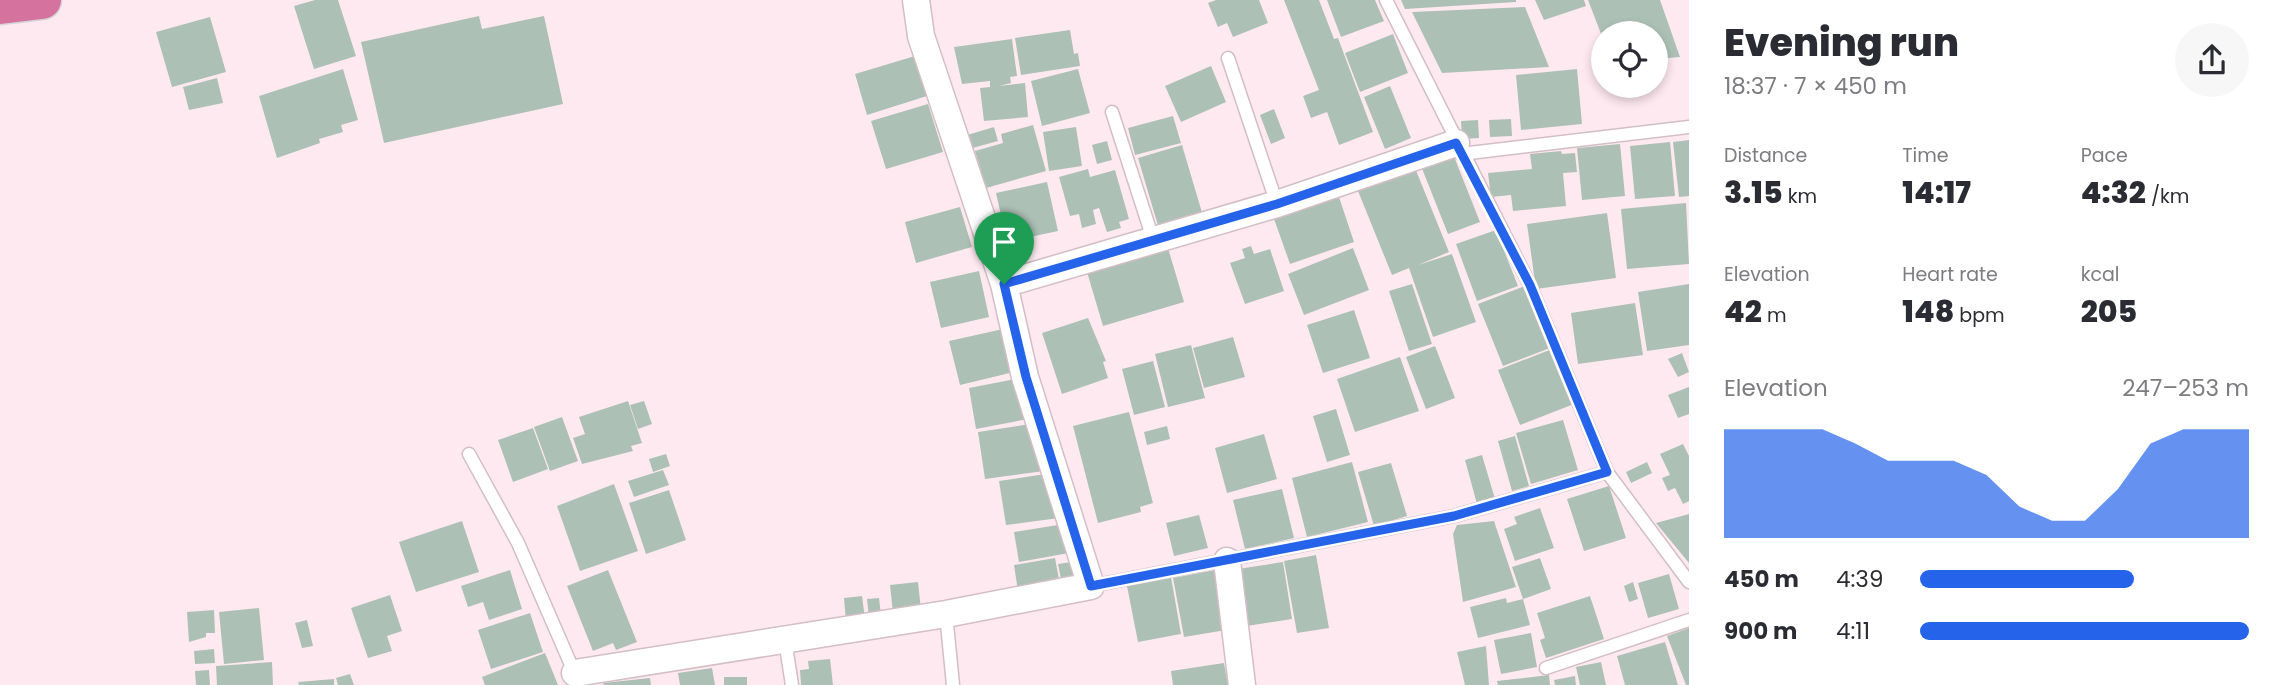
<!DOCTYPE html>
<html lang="en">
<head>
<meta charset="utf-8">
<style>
	:root { --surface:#fff; --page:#f7f7f7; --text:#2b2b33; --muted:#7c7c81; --accent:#2563eb }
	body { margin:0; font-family:Poppins,sans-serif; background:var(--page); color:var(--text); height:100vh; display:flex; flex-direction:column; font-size:26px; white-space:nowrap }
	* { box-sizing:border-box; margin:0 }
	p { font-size:23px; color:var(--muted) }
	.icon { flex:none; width:38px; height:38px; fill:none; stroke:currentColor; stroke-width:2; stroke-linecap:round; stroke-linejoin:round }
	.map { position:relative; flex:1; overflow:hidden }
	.sheet { display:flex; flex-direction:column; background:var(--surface); width:595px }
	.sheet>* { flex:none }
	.tools { position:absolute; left:1591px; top:21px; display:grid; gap:14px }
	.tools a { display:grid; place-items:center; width:77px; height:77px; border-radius:50%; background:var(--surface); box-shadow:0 4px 10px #0003; font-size:35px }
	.pin { position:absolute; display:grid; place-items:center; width:60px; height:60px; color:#fff; margin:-72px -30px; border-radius:50% 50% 50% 0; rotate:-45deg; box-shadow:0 0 7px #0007 }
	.pin .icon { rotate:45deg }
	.round { display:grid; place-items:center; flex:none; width:74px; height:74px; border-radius:37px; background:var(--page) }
	.headline { display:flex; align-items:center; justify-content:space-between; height:119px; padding:0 35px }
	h1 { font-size:38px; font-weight:800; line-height:52px }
	.stats { display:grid; grid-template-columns:repeat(3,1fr); gap:10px; height:119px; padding:7px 35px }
	.stats div { display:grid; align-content:center }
	.stats b { font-size:30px; font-weight:800 }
	.stats small { font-size:19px; font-weight:400 }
	.stats p { font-size:19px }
	.chart { height:196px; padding:14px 35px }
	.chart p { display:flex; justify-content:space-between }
	.chart svg { width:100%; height:126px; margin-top:7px; fill:var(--accent); opacity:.7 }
	ul { padding:0 35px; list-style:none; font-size:23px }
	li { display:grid; grid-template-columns:112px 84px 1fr; align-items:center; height:52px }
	li i { height:18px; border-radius:9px; background:var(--accent) }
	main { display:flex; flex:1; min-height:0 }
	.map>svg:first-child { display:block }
</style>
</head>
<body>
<main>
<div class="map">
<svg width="1689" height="685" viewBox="0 0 1689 685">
	<rect width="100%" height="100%" fill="#ffe9f1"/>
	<path fill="#adc0b5" d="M315 0H338L356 56 314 69 294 6Z
		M1216 0H1259L1268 23 1233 37 1227 23 1218 27 1208 3Z
		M1284 0H1319L1334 39 1338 38 1373 132 1339 145 1327 112 1311 118 1303 96 1319 90Z
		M1327 0H1375L1384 21 1341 37Z
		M1401 0H1516V2L1405 9Z
		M1535 0H1584L1586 6 1544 20Z
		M1588 0H1660L1680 57 1656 59V33H1603V39Z
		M1525 7 1549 67 1442 73 1412 12Z
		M479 16 482 29 544 16 563 104 384 143 361 42Z
		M210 17 226 72 172 87 156 32Z
		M1070 30 1074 54 1078 53 1080 66 1021 75 1015 38Z
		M1393 34 1408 73 1360 92 1345 53Z
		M1012 39 1017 76 1010 77 1011 83 999 86 1025 83 1028 117 984 121 980 88 990 87V81L962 84 954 47Z
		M915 56 927 96 867 115 855 74Z
		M1211 66 1226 102 1181 122 1165 86Z
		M343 69 358 120 341 125 343 132 319 139 320 143 277 158 259 96Z
		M1078 69 1090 113 1042 126 1031 81Z
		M1577 69 1582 124 1521 130 1516 75Z
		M217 78 223 103 189 110 183 87Z
		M1390 86 1411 138 1385 149 1364 97Z
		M928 104 943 152 886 169 871 121Z
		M1274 109 1285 138 1271 144 1260 115Z
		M1173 116 1181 143 1135 155 1128 128Z
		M1511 119 1512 136 1490 137 1489 120Z
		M1478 120 1479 138 1462 139 1461 121Z
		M1033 125 1046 171 986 188 975 151 1003 143 1001 134Z
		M994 127 998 141 969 149 964 136Z
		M1076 127 1082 166 1049 171 1043 132Z
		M1689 140V196L1679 197 1673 142Z
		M1107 141 1112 160 1097 164 1092 145Z
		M1670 142 1675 196 1635 199 1630 146Z
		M1620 144 1625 196 1582 200 1577 148Z
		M1182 145 1203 216 1159 229 1138 158Z
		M1561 151 1562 154 1575 153 1577 172 1563 173 1566 206 1513 211 1511 195 1491 197 1488 173 1532 169 1530 154Z
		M1453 154 1480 222 1448 234 1421 166Z
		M1415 168 1449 252 1418 265 1452 254 1476 322 1433 337 1409 268 1392 275 1358 191Z
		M1088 169 1090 177 1115 170 1129 219 1119 222 1121 228 1107 232 1099 208 1093 210 1096 224 1082 228 1079 214 1070 216 1059 177Z
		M1047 182 1058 231 1007 242 996 193Z
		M1338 194 1354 242 1290 264 1273 216Z
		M1686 203 1689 264 1627 269 1621 209Z
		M960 207 972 247 916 263 905 222Z
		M1607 213 1616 278 1536 289 1527 224Z
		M1496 230 1518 286 1477 301 1456 244Z
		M1251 246 1254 254 1270 249 1284 291 1245 304 1230 263 1245 258 1242 249Z
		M1168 248 1184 302 1103 326 1087 272Z
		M1353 248 1369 290 1304 315 1288 274Z
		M979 271 989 317 941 328 930 282Z
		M1412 284 1432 344 1409 351 1389 291Z
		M1689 284V345L1647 351 1638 292Z
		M1525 286 1550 348 1503 366 1478 304Z
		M1635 303 1643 355 1578 364 1571 313Z
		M1354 310 1370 358 1323 373 1307 325Z
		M1088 318 1106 361 1103 362 1108 378 1062 394 1042 333Z
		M1003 329 1014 372 960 385 949 341Z
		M1233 337 1245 377 1204 388 1193 348Z
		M1191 345 1205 398 1168 407 1155 354Z
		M1435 346 1455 398 1426 409 1406 357Z
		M1552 349 1574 404 1520 425 1498 370Z
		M1682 353 1689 372 1678 377 1668 359Z
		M1400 357 1419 411 1355 432 1337 379Z
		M1153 361 1165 407 1134 415 1122 369Z
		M1020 378 1028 419 976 429 969 388Z
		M1689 387V414L1678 418 1668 395Z
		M628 401 642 443 631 446 633 451 582 464 573 438 585 434 579 417Z
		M644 401 652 424 638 429 630 405Z
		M1336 409 1350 455 1327 462 1313 416Z
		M1129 412 1153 503 1140 507 1141 512 1098 523 1073 426Z
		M562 417 578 461 550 471 534 427Z
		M1563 420 1578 470 1531 484 1516 433Z
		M1037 423 1044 471 985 479 978 432Z
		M1167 426 1170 439 1147 445 1144 432Z
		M533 428 548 469 513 482 498 440Z
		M1264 434 1277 479 1227 493 1215 448Z
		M1515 436 1529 486 1512 491 1498 441Z
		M1683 444 1689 456V501L1683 504 1675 488 1668 491 1662 478 1670 475 1660 454Z
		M666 454 670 466 653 472 649 459Z
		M1482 455 1495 499 1477 504 1465 460Z
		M1352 462 1368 522 1307 537 1292 478Z
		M1647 462 1652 473 1631 483 1626 472Z
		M1391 463 1407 516 1374 526 1358 472Z
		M663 470 669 485 634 497 628 481Z
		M1052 473 1059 518 1006 525 999 481Z
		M614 484 638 551 580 571 557 506Z
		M1609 486 1626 538 1584 551 1567 499Z
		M1282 489 1294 538 1245 549 1233 500Z
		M669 490 686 540 646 554 629 503Z
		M1540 508 1554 548 1515 561 1504 529 1517 524 1514 517Z
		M1689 514V563L1656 523Z
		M1199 515 1208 548 1174 556 1166 523Z
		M462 521 479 572 416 592 399 542Z
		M1494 521 1516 587 1463 602 1453 534 1457 525Z
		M1064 524 1069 553 1019 562 1014 532Z
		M1316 555 1329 628 1297 633 1284 561Z
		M1055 558 1060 585 1018 591 1014 565Z
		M1540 558 1551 589 1523 599 1512 567Z
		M1079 561 1082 580 1062 584 1058 564Z
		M1283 562 1292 619 1247 626 1238 569Z
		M510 570 522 609 489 620 483 602 468 607 461 586Z
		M608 570 637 642 616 650 613 643 593 651 567 586Z
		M1215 570 1226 630 1184 637 1173 578Z
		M1669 574 1679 609 1648 618 1638 583Z
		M1171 577 1181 634 1138 642 1127 586Z
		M918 582 921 610 893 613 890 585Z
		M1633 582 1638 599 1629 602 1624 586Z
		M390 595 402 631 387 636 392 651 368 658 351 608Z
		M862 596 865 619 846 621 844 598Z
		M1590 596 1604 639 1546 658 1540 640 1545 638 1537 613Z
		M879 598 881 615 869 617 867 599Z
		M1506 598 1507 603 1523 599 1530 625 1478 638 1470 607Z
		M259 608 264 660 224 664 219 612Z
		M214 610 215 633H206V637L189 642 187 612Z
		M530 613 543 652 491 669 478 630Z
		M307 620 313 646 302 648 295 623Z
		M1689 628V685H1686L1667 636Z
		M1531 633 1537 667 1501 674 1494 640Z
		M1665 642 1678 685H1625L1617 656Z
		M1486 646 1489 685H1465L1457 652Z
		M214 649 215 663 195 664 194 651Z
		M545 653 558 685H485L482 677Z
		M830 659 833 685H801L800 670 809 669 808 661Z
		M272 662 273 685H217L216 666Z
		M1601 662 1606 685H1580L1576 667Z
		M1224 663 1228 685H1173L1171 671Z
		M712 668 715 685H680L678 673Z
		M209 670 210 685H196L195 671Z
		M350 674 354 685H338L336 678Z
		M1549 675 1550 685H1498L1497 681Z
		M1575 676 1576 685H1555L1554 680Z
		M724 677H747V685H724Z
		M650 678 651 685H604L603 683Z
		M334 679V685H299L298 682Z"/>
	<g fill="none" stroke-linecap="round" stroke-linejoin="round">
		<g stroke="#d3bec5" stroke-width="15">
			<path id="lane" d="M1386 0 1530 285 1607 472 1689 582
				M1228 58 1277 204
				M1112 112 1153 239
				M1461 154 1689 127
				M469 454 518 543 575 674
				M1091 586 1454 516 1607 472
				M946 614 953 685
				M785 640 792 685
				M1546 668 1689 620"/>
		</g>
		<g stroke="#d3bec5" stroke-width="29">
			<path id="street" d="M1004 284 1277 204 1456 143
				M1227 561 1242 685
				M575 673 946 614 1091 586 1025 377 1004 284 921 36 916 0"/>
		</g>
		<g stroke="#d5d4d5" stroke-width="41">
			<path id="highway" d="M0 5 42 0"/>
		</g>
		<use href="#lane" stroke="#fff" stroke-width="12"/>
		<use href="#street" stroke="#fff" stroke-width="26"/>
		<use href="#highway" stroke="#d6729e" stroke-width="38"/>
	</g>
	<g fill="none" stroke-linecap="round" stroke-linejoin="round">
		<g stroke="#fff" stroke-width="14">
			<path id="route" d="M1456 143 1530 285 1607 472 1454 516 1091 586 1026 377 1004 284 1277 204Z"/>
		</g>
		<use href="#route" stroke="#2563eb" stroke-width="9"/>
	</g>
</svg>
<div class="tools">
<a><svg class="icon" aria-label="locate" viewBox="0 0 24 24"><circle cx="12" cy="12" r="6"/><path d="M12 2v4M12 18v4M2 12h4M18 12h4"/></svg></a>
</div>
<div class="pin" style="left:1004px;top:284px;background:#1e9e55"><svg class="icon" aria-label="arrive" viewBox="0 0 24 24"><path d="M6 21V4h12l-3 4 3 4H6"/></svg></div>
</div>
<section class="sheet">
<div class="headline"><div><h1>Evening run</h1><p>18:37 · 7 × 450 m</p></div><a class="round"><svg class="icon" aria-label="share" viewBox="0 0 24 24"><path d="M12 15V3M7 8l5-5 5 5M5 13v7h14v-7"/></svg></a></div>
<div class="stats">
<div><p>Distance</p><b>3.15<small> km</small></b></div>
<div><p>Time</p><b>14:17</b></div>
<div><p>Pace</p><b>4:32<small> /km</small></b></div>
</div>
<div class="stats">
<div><p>Elevation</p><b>42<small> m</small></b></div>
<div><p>Heart rate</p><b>148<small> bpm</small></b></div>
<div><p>kcal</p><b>205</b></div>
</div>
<div class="chart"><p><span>Elevation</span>247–253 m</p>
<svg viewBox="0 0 160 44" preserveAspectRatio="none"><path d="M0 44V6L10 6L20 6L30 6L40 11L50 17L60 17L70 17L80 22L90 33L100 38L110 38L120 27L130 11L140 6L150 6L160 6V44z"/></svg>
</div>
<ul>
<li><b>450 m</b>4:39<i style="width:65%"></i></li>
<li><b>900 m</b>4:11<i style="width:100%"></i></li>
</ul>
</section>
</main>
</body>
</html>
